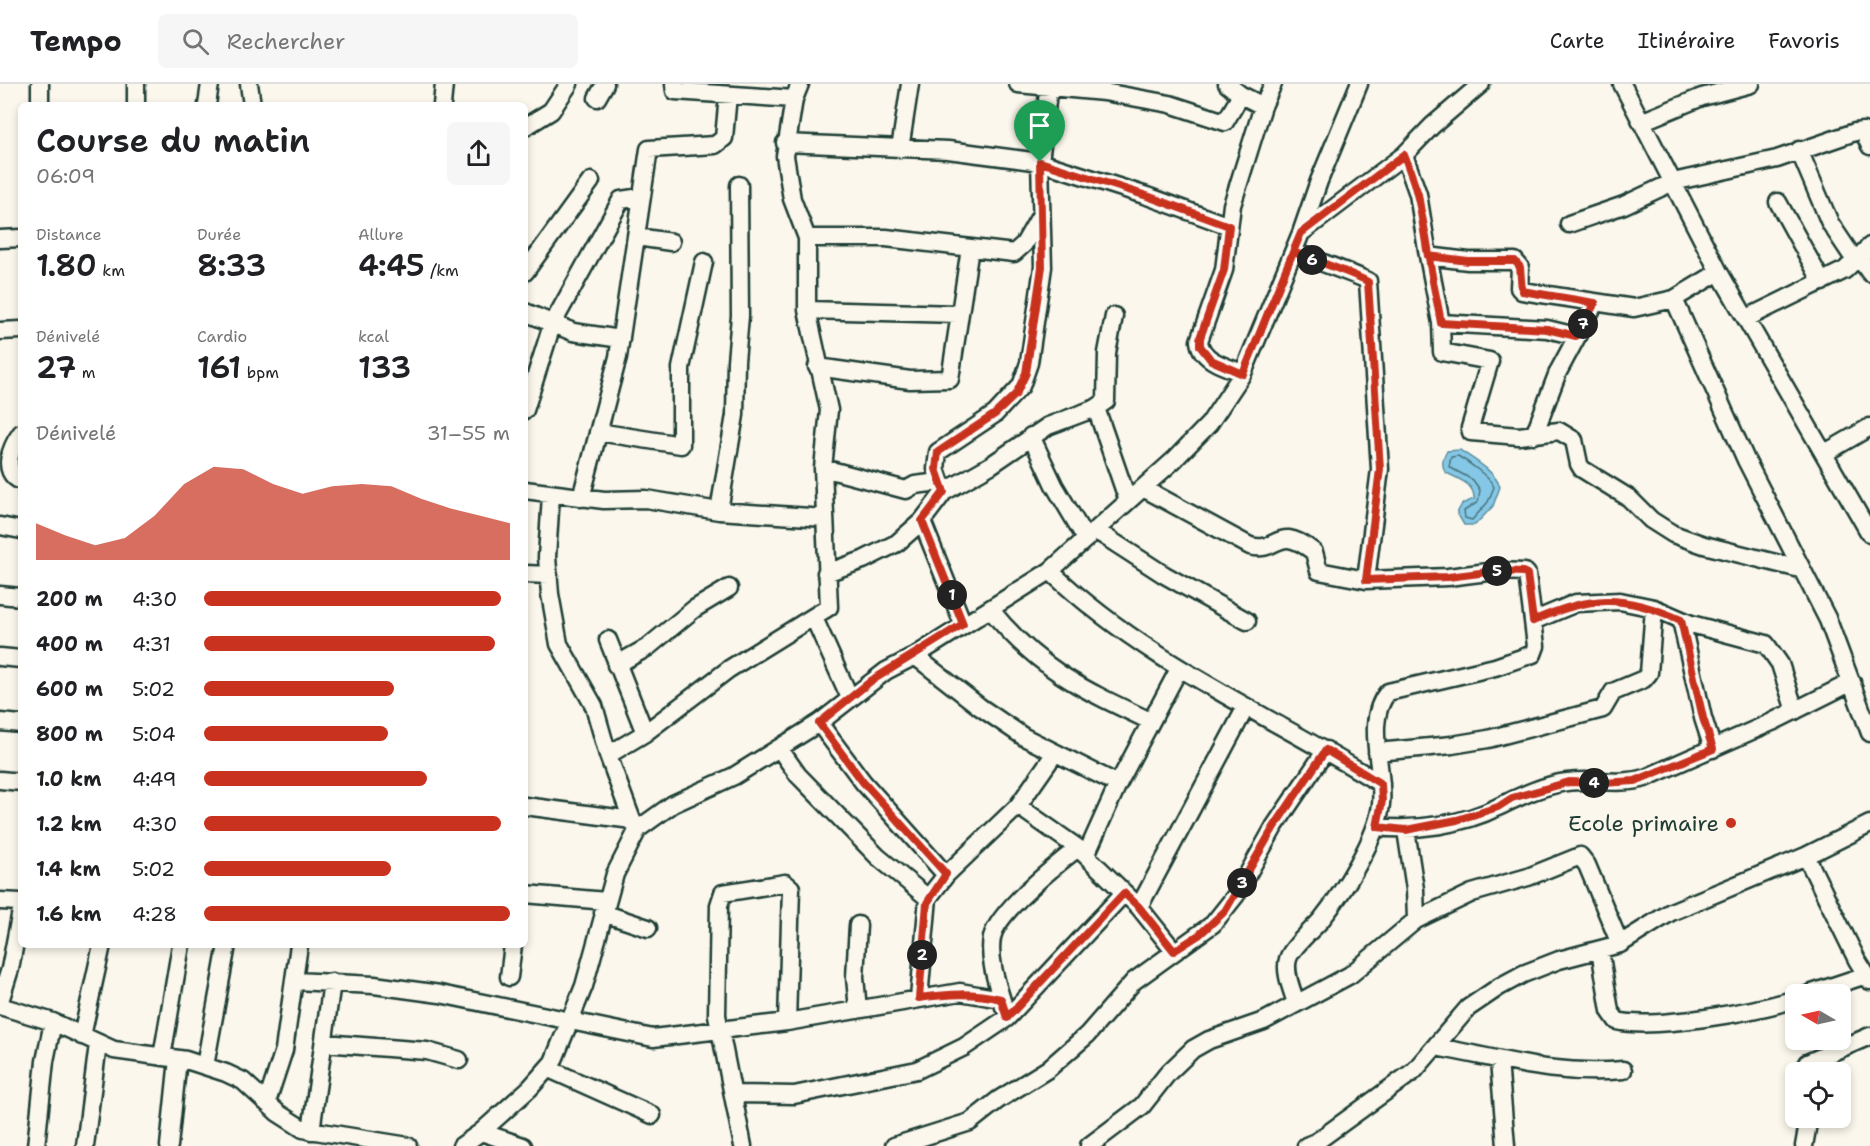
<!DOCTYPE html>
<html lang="fr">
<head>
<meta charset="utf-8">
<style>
	:root { --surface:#fff; --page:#f6f6f6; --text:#202124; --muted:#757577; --line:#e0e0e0; --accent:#c8321e }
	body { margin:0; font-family:"Shantell Sans",sans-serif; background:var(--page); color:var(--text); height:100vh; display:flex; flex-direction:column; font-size:22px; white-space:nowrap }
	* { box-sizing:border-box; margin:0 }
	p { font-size:20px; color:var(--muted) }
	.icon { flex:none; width:33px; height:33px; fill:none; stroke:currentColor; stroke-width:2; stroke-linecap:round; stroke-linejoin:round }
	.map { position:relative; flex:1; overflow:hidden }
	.panel { position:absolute; left:18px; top:18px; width:510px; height:846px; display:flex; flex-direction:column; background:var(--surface); border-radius:9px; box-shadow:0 3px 9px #0003 }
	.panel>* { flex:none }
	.needle { width:39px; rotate:279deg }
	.buttons { position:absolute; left:1785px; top:900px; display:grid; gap:12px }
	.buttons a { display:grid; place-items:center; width:66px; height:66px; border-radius:9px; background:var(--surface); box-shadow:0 3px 9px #0003; font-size:30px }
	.pin { position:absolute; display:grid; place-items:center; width:51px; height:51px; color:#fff; margin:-62px -26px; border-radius:50% 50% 50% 0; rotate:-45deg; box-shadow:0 0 6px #0007 }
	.pin .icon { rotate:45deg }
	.km { position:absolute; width:30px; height:30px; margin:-15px; border-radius:50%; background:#222; color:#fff; font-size:16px; line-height:30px; text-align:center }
	.round { display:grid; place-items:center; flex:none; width:63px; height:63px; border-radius:9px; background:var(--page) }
	.overview { display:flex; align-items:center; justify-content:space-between; height:102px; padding:0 18px }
	h1 { font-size:33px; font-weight:600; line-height:45px }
	.metrics { display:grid; grid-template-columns:repeat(3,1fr); gap:9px; height:102px; padding:6px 18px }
	.metrics div { display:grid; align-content:center }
	.metrics b { font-size:30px; font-weight:600 }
	.metrics small { font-size:16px; font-weight:400 }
	.metrics p { font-size:16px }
	.chart { height:168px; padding:12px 18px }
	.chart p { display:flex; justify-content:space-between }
	.chart svg { width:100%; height:108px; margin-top:6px; fill:var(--accent); opacity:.7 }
	ul { padding:0 18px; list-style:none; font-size:20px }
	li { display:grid; grid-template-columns:96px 72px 1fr; align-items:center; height:45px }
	li i { height:15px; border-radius:8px; background:var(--accent) }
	header { display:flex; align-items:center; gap:36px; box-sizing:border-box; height:84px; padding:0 30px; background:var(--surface); border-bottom:2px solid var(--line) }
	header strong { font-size:28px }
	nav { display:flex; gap:33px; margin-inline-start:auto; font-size:21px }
	.search { width:420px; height:54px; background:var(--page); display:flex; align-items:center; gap:15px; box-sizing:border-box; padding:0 21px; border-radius:9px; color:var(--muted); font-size:22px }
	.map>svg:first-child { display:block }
</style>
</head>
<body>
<header>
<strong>Tempo</strong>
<div class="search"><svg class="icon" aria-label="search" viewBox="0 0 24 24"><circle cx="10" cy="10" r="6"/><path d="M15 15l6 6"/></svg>Rechercher</div>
<nav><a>Carte</a><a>Itinéraire</a><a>Favoris</a></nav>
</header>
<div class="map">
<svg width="1870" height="1062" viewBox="0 0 1870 1062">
	<rect width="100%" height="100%" fill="#fbf7ec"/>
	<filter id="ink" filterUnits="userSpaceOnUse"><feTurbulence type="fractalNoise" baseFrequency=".0167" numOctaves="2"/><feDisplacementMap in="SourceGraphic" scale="12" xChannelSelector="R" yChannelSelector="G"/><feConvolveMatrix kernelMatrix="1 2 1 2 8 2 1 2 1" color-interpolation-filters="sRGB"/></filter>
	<g filter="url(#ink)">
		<path fill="#85c7e6" stroke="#5c909f" stroke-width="1.5" d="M1460 366C1473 375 1495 387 1500 403L1493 422 1475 441H1464L1457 429 1462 420 1474 415C1475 399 1457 395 1445 388 1441 380 1443 374 1447 367Z"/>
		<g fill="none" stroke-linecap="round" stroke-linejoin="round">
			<path stroke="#48747b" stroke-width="1.5" d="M1458 372C1468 378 1490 393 1494 403L1488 418 1472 436 1465 434 1464 427 1478 418 1480 406 1473 396 1449 383 1451 373Z"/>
			<g stroke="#1f3d34" stroke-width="21">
				<path id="minor" d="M249 0 252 21
					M674 0 675 7 794 15
					M1018 0 1104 8 1170 20 1225 38 1241 11
					M1227 0 1241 11 1263 22
					M1622 0 1719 188 1870 450
					M597 14 605 0
					M40 21V0
					M136 21V0
					M207 21 210 0
					M442 21 444 0
					M1641 38 1702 13 1751 0
					M525 43 551 27 569 0
					M785 59 948 66 1040 78 1147 112 1229 142
					M900 65 910 0
					M1799 66 1830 139 1856 178
					M1404 71 1418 110 1428 172 1468 177H1515L1520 183 1519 204 1522 207 1634 224 1674 215 1719 188
					M1778 118 1822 198
					M1569 140 1624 121 1673 98 1777 75 1855 48 1863 47 1870 62
					M1301 149 1319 97 1359 0
					M637 153 671 158
					M807 154H886L1014 169 1024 160 1040 132
					M0 155 21 154
					M1428 172 1441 239 1442 268 1490 277 1470 344 1471 348 1519 352 1559 347 1574 356 1579 380 1582 385 1629 414 1651 436 1673 450 1704 461 1800 485
					M1860 175 1870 189
					M525 188 591 97
					M1674 215 1746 376 1828 536 1870 649
					M807 226 958 230
					M525 228 573 248 621 255
					M1114 232 1107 269 1106 317 1096 324 1128 417
					M1747 234 1845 186 1870 162
					M1441 239 1547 245 1576 252
					M0 247 21 246
					M817 283 910 296 950 295 970 164
					M1243 289C1227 283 1201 277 1199 257L1224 186 1232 121 1239 99 1263 22 1273 0
					M525 326 552 241 621 116 641 113
					M598 348 681 361V284L704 178
					M21 349C11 363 0 388 21 397
					M1534 351 1558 288 1595 219
					M1031 352 1054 401 1086 455
					M1825 369 1870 343
					M823 384 906 406 915 401 939 398
					M1143 404 1250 462C1280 470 1275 438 1314 468L1319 487 1366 496 1380 385 1368 197C1365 194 1304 172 1294 168
					M525 406 604 416 646 415 719 427 825 434
					M944 408 936 385 938 368 995 330 1021 302 1029 279 1043 183 1040 78 1049 0
					M551 411 547 473 550 510 559 560 594 622 608 671 632 736
					M581 414 618 273 649 65 715 61 724 54 728 11
					M719 427 735 331 736 277 740 232 739 101
					M922 437 963 540
					M0 442 21 446
					M1095 446 1163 490 1247 537
					M1050 487C1148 580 1268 630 1381 700
					M826 489 863 476 897 459 922 437 944 408 991 381 1048 342 1096 324
					M525 490 549 491
					M1366 496 1448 493 1496 487 1525 488 1527 490 1533 537
					M0 511 21 513
					M990 525C1038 585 1082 605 1150 637
					M814 534 850 614
					M1681 536 1703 634 1713 665
					M608 556 645 649
					M915 572 980 623 1024 653 1118 700
					M0 573 21 575
					M616 581 648 563 694 525 729 504
					M0 638 21 640
					M819 639 863 698 946 791
					M779 664 798 691 878 773 928 814
					M1377 668 1452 661 1488 655 1603 625 1613 608 1644 595 1649 589 1654 524
					M608 671 645 649 729 585 829 523 823 384 829 326 807 226V154L792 115 785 72 794 15 800 0
					M0 696 21 698
					M525 722 632 736 636 743
					M1018 722 1055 669
					M1377 743C1415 747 1463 741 1498 723 1519 713 1543 701 1567 698 1593 694 1619 702 1645 694L1772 638 1852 598
					M1406 746 1415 805 1416 836
					M1086 771 1118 700 1179 585
					M1806 772 1857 876 1870 897
					M525 810 606 817
					M0 817 21 818
					M1139 823 1246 623
					M603 829 648 844
					M1600 866 1610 927 1617 937C1656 946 1756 927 1796 915
					M509 893 513 861
					M295 897 374 901 440 910 653 954 787 938 960 908 1001 915
					M1809 910 1866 891
					M919 914 928 814 946 791 1018 722 1078 764 1139 823 1174 867
					M0 917 10 885 21 827
					M1296 919C1292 906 1284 888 1288 875 1291 864 1313 845 1321 836 1342 810 1378 753 1381 720 1385 685 1363 638 1388 608L1495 583 1533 570 1536 562 1533 537 1576 519 1620 517 1654 524 1691 540 1766 560 1780 580 1795 627
					M0 922 53 938 114 966 186 976 226 989 243 997 278 1029 303 1045 408 1062
					M1004 923C998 903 988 875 992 854 996 829 1057 780 1078 764
					M858 926 855 893 858 841
					M82 952 102 861
					M324 959 427 967 459 976
					M1436 963C1504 975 1552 992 1623 986
					M162 973 181 861
					M1499 977 1506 1062
					M205 982 227 861
					M549 985 652 1031
					M1804 988 1807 979 1870 952
					M734 1010 794 1011 917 986 964 963 1007 934 1124 809
					M267 1018 284 966 299 861
					M311 1047 332 898
					M481 1048 523 1062
					M36 1062 45 977 53 938
					M85 1062 98 960
					M169 1062 178 975
					M461 1062 481 1048 530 1004 553 978 584 902 615 790 638 745 673 720 734 692 819 639 886 587 915 572 1050 487 1174 376 1209 340 1243 289 1301 149 1404 71 1432 42 1481 0
					M743 1062 717 931 719 821 723 809 785 799 791 804 787 938
					M894 1062 970 1038 998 1016 1048 985 1087 951 1134 897 1213 840 1236 811 1274 743 1326 666
					M1089 1062 1142 1022 1168 989 1193 965 1209 956 1264 937 1350 891 1416 836 1472 809 1528 793 1580 772 1587 781 1620 860
					M1306 1062 1316 1058 1414 987 1468 924 1499 903 1523 890 1559 876 1620 860 1671 828 1806 772 1870 740
					M1804 1062 1809 1034"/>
			</g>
			<use href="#minor" stroke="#fbf7ec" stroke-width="16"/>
		</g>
	</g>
	<g fill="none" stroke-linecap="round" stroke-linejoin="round" filter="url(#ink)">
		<g stroke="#fff" stroke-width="12">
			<path id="route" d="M1040 78 1042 183 1026 289 1016 310 995 330 938 368 936 385 944 408 922 437 963 540 871 597 819 639 863 698 946 790 927 819 919 914C949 910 972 908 1001 915L1007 934 1124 809 1139 823 1174 867 1199 851 1225 827 1274 743 1326 666 1381 700 1382 717 1377 743 1406 746 1457 736 1498 723 1512 714 1569 698 1603 699 1635 697 1713 665 1703 634 1681 536C1623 510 1590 511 1533 537L1527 490 1523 488 1496 487 1448 493 1366 496 1380 385 1368 198C1365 194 1304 172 1293 168L1301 149 1404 71 1418 110 1428 172 1468 177H1515L1520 183 1522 207 1595 219 1576 252 1547 245 1441 239C1437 214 1430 189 1428 164 1422 132 1417 101 1404 71L1301 149 1293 168 1243 290 1211 276 1200 262V254L1224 186 1229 142 1147 112 1040 78"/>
		</g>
		<use href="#route" stroke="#c8321e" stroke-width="8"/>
	</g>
	<circle fill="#c8321e" stroke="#fbf7ec" stroke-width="2" cx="1731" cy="739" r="6"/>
	<g text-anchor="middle" stroke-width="4.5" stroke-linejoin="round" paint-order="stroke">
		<g font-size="22" fill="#1f3d34" stroke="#fbf7ec" text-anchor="end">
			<text x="1719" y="747">Ecole primaire</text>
		</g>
	</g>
</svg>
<div class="buttons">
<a><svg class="needle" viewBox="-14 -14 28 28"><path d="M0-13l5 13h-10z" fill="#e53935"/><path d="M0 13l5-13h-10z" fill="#757577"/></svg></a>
<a><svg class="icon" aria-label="locate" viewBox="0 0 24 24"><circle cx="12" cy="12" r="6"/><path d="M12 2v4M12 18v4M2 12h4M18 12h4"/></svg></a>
</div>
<div class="pin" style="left:1040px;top:78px;background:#1e9e55"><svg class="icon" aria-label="arrive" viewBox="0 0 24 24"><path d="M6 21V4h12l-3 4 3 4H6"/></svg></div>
<b class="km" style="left:952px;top:511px">1</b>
<b class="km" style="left:922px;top:871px">2</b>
<b class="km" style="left:1242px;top:799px">3</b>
<b class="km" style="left:1594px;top:699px">4</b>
<b class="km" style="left:1497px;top:487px">5</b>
<b class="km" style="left:1312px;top:176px">6</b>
<b class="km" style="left:1583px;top:240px">7</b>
<section class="panel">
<div class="overview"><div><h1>Course du matin</h1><p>06:09</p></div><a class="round"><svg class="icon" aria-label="share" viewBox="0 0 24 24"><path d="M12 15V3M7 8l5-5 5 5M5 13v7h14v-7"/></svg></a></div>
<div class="metrics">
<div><p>Distance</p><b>1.80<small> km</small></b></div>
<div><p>Durée</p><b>8:33</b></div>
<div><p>Allure</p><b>4:45<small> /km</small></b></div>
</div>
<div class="metrics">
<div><p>Dénivelé</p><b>27<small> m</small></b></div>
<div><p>Cardio</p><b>161<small> bpm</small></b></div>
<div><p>kcal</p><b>133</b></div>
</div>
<div class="chart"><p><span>Dénivelé</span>31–55 m</p>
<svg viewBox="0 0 160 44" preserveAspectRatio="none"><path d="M0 44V29L10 34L20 38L30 35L40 26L50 13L60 6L70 7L80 13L90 17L100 14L110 13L120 14L130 19L140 23L150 26L160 29V44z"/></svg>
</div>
<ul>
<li><b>200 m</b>4:30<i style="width:97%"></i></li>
<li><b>400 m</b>4:31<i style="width:95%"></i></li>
<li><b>600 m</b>5:02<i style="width:62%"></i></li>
<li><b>800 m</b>5:04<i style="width:60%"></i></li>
<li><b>1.0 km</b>4:49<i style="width:73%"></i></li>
<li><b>1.2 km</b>4:30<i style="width:97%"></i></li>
<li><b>1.4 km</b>5:02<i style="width:61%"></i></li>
<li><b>1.6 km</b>4:28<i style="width:100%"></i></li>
</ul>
</section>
</div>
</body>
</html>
